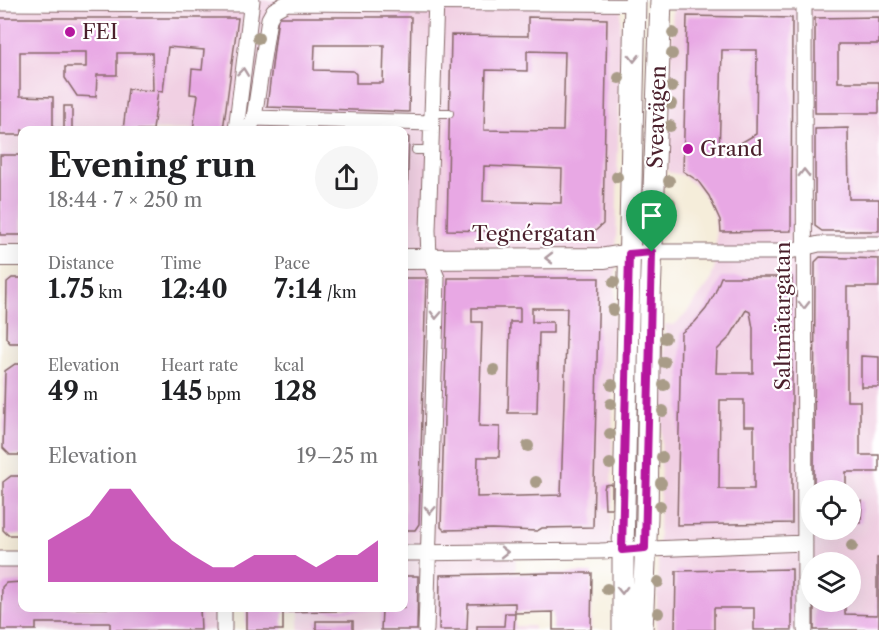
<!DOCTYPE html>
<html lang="en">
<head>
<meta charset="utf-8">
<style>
	:root { --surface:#fff; --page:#f6f6f6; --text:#202124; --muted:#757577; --accent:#b5179e }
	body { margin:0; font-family:"Libre Caslon Text",serif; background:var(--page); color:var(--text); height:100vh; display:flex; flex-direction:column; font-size:22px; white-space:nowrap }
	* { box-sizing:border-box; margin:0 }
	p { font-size:20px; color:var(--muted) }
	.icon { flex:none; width:33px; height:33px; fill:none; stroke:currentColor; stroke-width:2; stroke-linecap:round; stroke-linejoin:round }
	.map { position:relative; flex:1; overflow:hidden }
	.details { position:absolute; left:18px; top:126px; width:390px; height:486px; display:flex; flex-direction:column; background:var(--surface); border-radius:12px; box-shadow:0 6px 24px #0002 }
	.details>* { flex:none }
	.fabs { position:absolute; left:801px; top:480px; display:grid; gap:12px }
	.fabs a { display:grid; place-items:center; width:60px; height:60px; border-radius:50%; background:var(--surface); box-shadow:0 6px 24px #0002; font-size:30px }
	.pin { position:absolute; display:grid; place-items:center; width:51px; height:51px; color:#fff; margin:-62px -26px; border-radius:50% 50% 50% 0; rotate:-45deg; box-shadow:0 0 6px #0007 }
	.pin .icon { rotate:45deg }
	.round { display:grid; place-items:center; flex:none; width:63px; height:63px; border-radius:32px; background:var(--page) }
	.head { display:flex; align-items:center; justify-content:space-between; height:102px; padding:0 30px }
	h1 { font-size:33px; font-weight:800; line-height:45px }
	.figures { display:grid; grid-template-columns:repeat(3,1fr); gap:9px; height:102px; padding:6px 30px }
	.figures div { display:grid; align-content:center }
	.figures b { font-size:26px; font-weight:800 }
	.figures small { font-size:16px; font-weight:400 }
	.figures p { font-size:16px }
	.chart { height:168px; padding:12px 30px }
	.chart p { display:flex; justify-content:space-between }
	.chart svg { width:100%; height:108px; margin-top:6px; fill:var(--accent); opacity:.7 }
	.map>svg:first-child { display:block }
</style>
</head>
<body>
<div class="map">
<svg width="879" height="630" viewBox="0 0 879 630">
	<rect width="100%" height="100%" fill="#fff"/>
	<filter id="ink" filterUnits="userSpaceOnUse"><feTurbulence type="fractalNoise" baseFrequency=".0167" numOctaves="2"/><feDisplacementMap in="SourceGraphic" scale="12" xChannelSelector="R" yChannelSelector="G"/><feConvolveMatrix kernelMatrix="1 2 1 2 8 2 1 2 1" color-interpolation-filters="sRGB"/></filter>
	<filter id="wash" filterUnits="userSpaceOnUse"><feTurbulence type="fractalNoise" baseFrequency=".008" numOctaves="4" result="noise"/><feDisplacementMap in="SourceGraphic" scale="24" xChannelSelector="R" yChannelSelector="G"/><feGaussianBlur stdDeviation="1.35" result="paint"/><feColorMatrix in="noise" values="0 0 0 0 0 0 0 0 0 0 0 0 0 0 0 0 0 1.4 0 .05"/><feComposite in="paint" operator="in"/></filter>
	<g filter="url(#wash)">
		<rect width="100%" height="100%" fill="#f5edda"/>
		<path fill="#f1d0e3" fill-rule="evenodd" d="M0 0H621L610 550 516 551 515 626H534V630H299V608H404V130H22V254H0Z
			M673 0H879V630H656L665 324 674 325 684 316 710 282 715 266 716 236 715 219 712 209 700 190 682 175 668 172ZM812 490H850V530H812ZM812 562H850V602H812Z
			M22 556V608H225L226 630H0V557Z"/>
		<g id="blocks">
			<path fill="#e8a8e4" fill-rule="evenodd" d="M687 16 792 18 791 231 721 232 720 220 709 196 698 181 683 171ZM722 50H757L756 134 719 156Z
				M278 17H411L409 112 267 107ZM315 45H384L383 83H356V74L353 71 314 70Z
				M528 17 607 19 603 224 593 233 447 230 451 35 528 36ZM527 51 565 52 563 131 484 130 486 70 527 71ZM484 166 562 169 561 203 483 201Z
				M879 17V44H838V82H879V113H815V18Z
				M0 18H238L223 130H193L198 95 190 94 192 69 202 70 204 50 168 47 163 92 158 91 153 130H123L128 89 153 91 152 53H117V75H97L96 97 77 96 65 78V67H86V52H20V96L53 97V130H22V135H0Z
				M64 106H72V130H64Z
				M848 128 849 199H879V231H822L815 226V129Z
				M404 136 409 137 406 233H404Z
				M0 155H22V235H0Z
				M820 257 879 259V287H847V401H860V455H879V472H846V490H814L815 262Z
				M721 277H792V523L677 525 681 333 695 322 706 309 715 293ZM746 310 750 312 753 328V373H716L717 350 730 337ZM720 400H744V426H754V489H719Z
				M12 278H22V343H10L6 338 7 282Z
				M404 278H426L419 524 415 530H404Z
				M448 278H599L593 527 542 528 537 531 492 529 444 530 441 527ZM472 308H520V322H510L508 413H537L539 333H553V322H532V308H567L561 495 477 497 478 457H499L500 427 479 426 482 322H472Z
				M861 356 879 357V387H861Z
				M15 364H22V455H10L3 448 5 371Z
				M11 476H22V535H8L3 530V482Z
				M612 484V508H605L604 489 605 485Z
				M850 500 862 501 861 523H850Z
				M877 558H879V630H814V602H845V614L877 615Z
				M792 569V630H754V608H714V630H675L676 571Z
				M549 573H592L591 630H553V612L515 613V603L468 604 467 630H439L440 575Z
				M404 576H418L417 630H381L382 610 283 612V630H246V608H404Z
				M22 582V608H200L201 630H110V623H36V630H1L2 587 6 583Z
				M505 613H515L514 630H477V626H504Z
				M316 621H353V630H316Z"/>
		</g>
	</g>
	<g filter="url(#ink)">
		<use href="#blocks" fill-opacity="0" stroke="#866768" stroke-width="1.5"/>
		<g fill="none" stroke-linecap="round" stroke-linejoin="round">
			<g stroke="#866768" stroke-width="10">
				<path id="service" d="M432 113H449
					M416 150H431"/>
			</g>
			<g stroke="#866768" stroke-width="14">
				<path id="pedestrian" d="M436 4 635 5"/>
			</g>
			<g stroke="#866768" stroke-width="17">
				<path id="minor" d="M661 2H879
					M804 2 805 630
					M0 3 251 4
					M254 118 432 123
					M236 130 252 0
					M249 130 254 118 269 19 274 10 287 3 436 4
					M629 254 652 252H786L819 244H879
					M404 553 600 551 805 543
					M0 559H22
					M224 608V630
					M426 630 437 278 429 258 428 230 436 0"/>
			</g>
			<g stroke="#866768" stroke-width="22">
				<path id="tertiary" d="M0 256H22
					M404 259 605 258 629 254"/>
			</g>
			<g stroke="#866768" stroke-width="23">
				<path id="secondary" d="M623 630V550L635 0
					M642 630 647 517 650 298 661 0"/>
			</g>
			<use href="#service" stroke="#fff" stroke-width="8"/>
			<use href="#pedestrian" stroke="#fff" stroke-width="12"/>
			<use href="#minor" stroke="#fff" stroke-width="15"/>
			<use href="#tertiary" stroke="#fff" stroke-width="20"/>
			<use href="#secondary" stroke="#fff" stroke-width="21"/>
		</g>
		<g fill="#a99c88">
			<circle cx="673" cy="33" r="6"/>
			<circle cx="258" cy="38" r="6"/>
			<circle cx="672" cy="54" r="6"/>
			<circle cx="619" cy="78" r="6"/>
			<circle cx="672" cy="87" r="6"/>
			<circle cx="671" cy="104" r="6"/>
			<circle cx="670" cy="126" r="6"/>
			<circle cx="617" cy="177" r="6"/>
			<circle cx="669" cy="181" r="6"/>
			<circle cx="670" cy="203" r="6"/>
			<circle cx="614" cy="282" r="6"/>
			<circle cx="613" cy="310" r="6"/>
			<circle cx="665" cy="338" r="6"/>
			<circle cx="664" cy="362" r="6"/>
			<circle cx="494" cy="370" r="6"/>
			<circle cx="612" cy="385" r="6"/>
			<circle cx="664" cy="385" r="6"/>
			<circle cx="611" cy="404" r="6"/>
			<circle cx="663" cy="411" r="6"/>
			<circle cx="610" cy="434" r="6"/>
			<circle cx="528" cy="446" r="6"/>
			<circle cx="662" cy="457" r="6"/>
			<circle cx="610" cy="464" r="6"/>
			<circle cx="536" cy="482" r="6"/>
			<circle cx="661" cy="483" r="6"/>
			<circle cx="660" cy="506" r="6"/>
			<circle cx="852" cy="546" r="6"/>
			<circle cx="658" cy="582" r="6"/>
			<circle cx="607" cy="589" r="6"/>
			<circle cx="658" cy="613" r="6"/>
		</g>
		<defs><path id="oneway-chevron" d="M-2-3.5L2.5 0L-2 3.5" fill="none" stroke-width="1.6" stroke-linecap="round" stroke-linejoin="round" transform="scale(1.5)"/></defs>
		<g stroke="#ae9aa0">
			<use href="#oneway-chevron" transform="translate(634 58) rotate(91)"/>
			<use href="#oneway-chevron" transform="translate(243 72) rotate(-83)"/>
			<use href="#oneway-chevron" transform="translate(804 173) rotate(-90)"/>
			<use href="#oneway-chevron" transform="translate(549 258) rotate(180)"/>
			<use href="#oneway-chevron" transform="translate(804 305) rotate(90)"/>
			<use href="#oneway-chevron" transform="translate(436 315) rotate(92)"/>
			<use href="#oneway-chevron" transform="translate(430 510) rotate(92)"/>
			<use href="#oneway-chevron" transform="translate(504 552)"/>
			<use href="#oneway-chevron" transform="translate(622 590) rotate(89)"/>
		</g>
	</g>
	<g fill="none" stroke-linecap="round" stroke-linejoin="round" filter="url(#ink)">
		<g stroke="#fff" stroke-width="12">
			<path id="route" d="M652 252 645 548 622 550 629 254Z"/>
		</g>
		<use href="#route" stroke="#b5179e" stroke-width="8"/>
	</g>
	<g fill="#b5179e" stroke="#fff" stroke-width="2">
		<circle cx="70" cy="32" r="6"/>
		<circle cx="688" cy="149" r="6"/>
	</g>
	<g text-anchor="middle" stroke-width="4.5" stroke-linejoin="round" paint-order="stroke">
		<g font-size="21" fill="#4a1f2b" stroke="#fff" text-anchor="start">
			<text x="82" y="39">FEI</text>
			<text x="700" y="156">Grand</text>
		</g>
		<g font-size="21" fill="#4a1f2b" stroke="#fff">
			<text transform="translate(657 117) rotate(-88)" y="7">Sveavägen</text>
			<text x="534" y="241">Tegnérgatan</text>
			<text transform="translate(783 316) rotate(-90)" y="7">Saltmätargatan</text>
		</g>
	</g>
</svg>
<div class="fabs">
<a><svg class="icon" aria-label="locate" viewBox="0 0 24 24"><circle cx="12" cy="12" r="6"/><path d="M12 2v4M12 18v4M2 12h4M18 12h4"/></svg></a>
<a><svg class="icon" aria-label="layers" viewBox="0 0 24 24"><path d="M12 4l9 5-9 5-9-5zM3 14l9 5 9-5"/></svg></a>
</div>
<div class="pin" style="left:652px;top:252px;background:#1e9e55"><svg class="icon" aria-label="arrive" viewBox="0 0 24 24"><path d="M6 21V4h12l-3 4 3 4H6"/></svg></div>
<section class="details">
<div class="head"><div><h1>Evening run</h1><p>18:44 · 7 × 250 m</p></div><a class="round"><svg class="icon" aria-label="share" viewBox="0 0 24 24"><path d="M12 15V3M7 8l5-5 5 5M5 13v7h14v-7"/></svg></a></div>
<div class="figures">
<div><p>Distance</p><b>1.75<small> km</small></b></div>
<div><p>Time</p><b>12:40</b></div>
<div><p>Pace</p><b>7:14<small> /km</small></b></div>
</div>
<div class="figures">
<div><p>Elevation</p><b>49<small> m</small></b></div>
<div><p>Heart rate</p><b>145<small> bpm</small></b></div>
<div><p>kcal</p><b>128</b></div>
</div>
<div class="chart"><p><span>Elevation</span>19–25 m</p>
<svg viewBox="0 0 160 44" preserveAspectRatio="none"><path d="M0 44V27L10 22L20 17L30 6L40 6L50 17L60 27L70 33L80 38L90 38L100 33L110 33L120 33L130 38L140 33L150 33L160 27V44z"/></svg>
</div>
</section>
</div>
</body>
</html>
